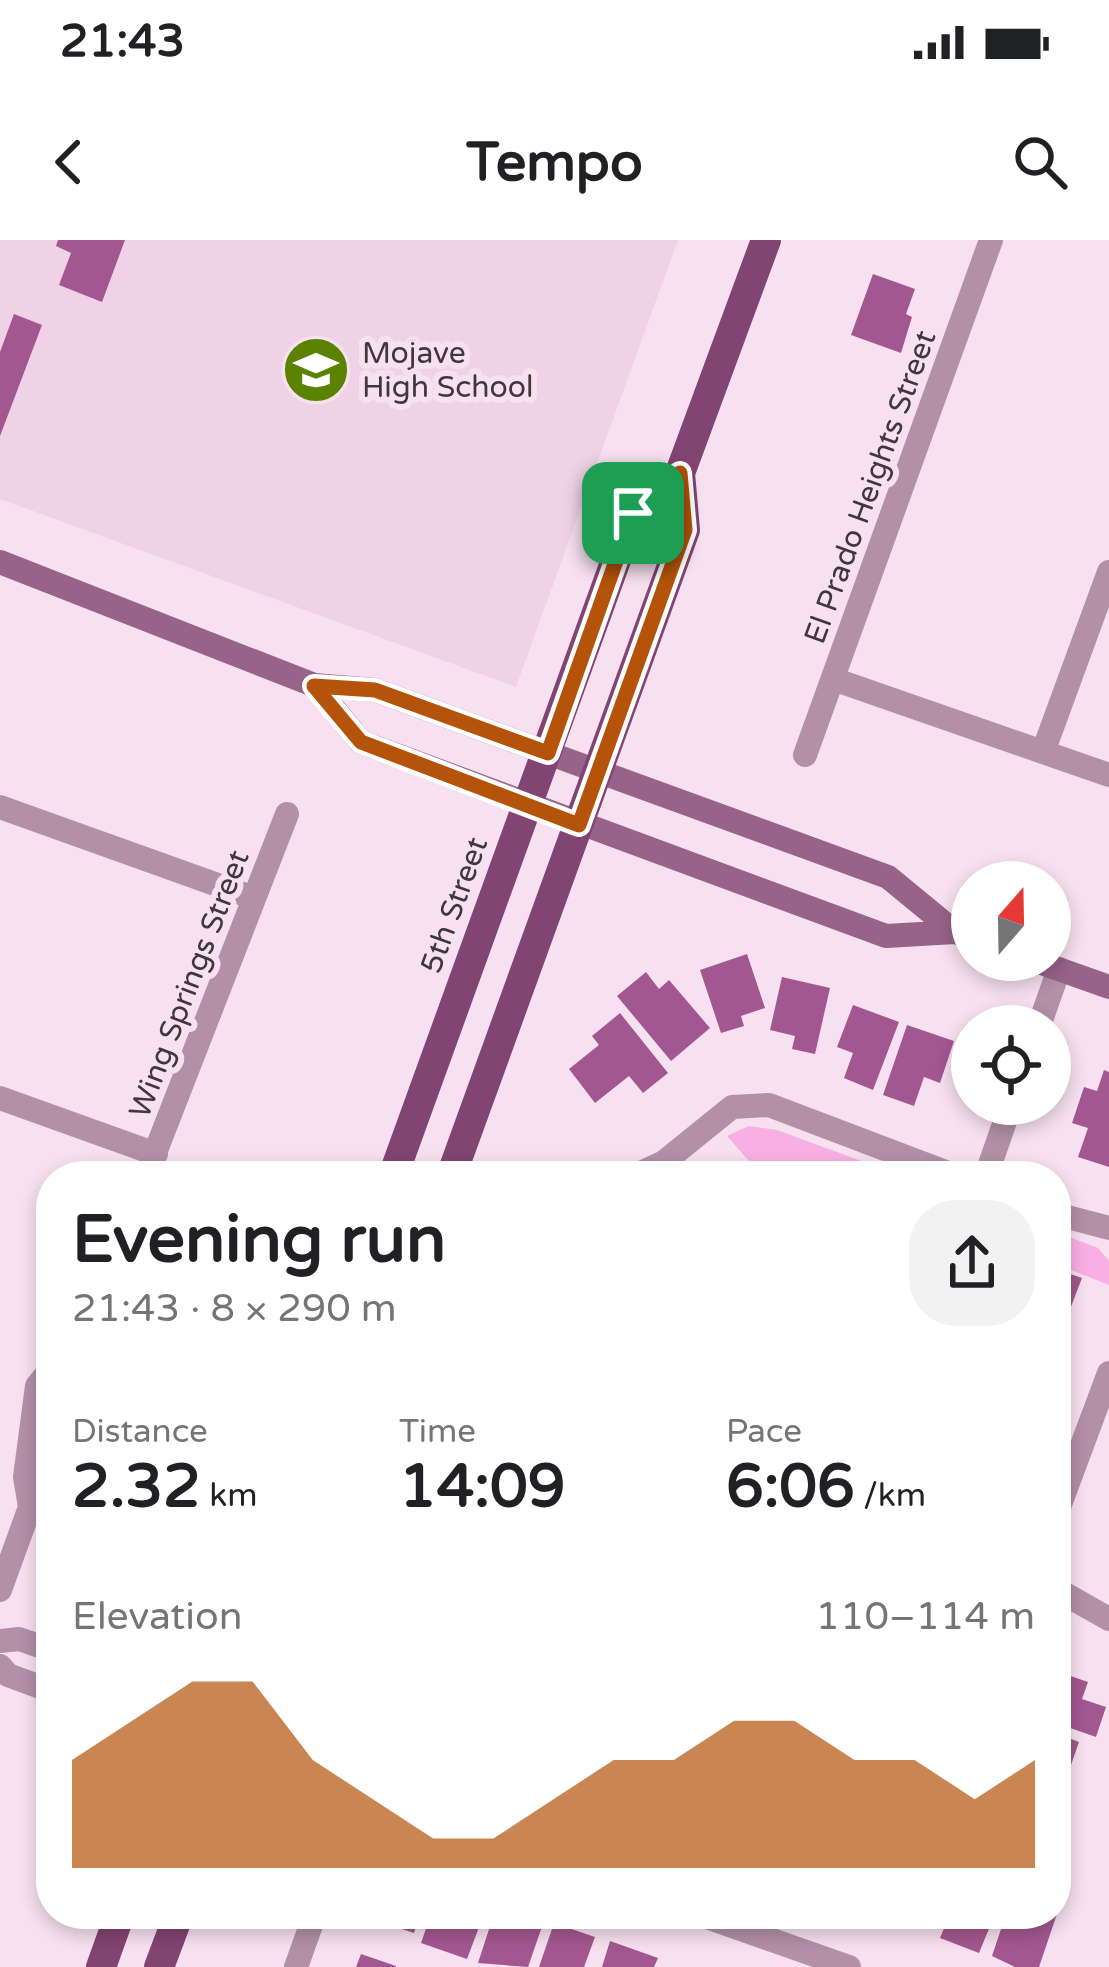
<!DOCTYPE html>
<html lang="en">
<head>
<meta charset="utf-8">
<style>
	:root { --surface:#fff; --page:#f2f2f2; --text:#202124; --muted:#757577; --accent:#b45309 }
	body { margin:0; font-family:"Varela Round",sans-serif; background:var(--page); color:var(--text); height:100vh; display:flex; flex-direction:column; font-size:45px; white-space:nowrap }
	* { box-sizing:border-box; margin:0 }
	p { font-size:39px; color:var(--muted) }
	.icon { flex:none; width:66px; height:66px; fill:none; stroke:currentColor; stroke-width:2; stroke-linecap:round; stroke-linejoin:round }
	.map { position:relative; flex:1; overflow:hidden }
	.side { position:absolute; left:36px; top:921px; width:1035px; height:768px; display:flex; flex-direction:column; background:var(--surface); border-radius:48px; box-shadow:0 6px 18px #0003 }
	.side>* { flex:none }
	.needle { width:78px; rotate:20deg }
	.controls { position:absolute; left:951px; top:621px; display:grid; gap:24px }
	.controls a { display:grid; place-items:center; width:120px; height:120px; border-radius:50%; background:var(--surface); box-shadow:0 6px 18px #0003; font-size:60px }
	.pin { position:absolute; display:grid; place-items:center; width:102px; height:102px; color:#fff; margin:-51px; border-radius:24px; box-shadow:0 6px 18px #0006 }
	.round { display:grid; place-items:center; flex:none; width:126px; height:126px; border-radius:48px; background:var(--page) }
	.overview { display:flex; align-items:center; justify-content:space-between; height:204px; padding:0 36px }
	h1 { font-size:66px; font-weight:700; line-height:90px }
	.stats { display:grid; grid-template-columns:repeat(3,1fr); gap:18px; height:204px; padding:12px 36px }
	.stats div { display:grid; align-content:center }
	.stats b { font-size:60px; font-weight:700 }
	.stats small { font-size:33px; font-weight:400 }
	.stats p { font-size:33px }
	.chart { height:336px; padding:24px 36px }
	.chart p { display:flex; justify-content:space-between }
	.chart svg { width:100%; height:216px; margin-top:12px; fill:var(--accent); opacity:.7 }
	.status { display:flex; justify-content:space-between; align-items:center; height:84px; padding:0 60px; background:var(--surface); direction:ltr }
	.status svg { height:33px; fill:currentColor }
	header { display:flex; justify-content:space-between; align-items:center; height:156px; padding:0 36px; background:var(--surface); font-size:54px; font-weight:700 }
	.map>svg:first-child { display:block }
</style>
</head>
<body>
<div class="status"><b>21:43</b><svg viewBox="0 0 49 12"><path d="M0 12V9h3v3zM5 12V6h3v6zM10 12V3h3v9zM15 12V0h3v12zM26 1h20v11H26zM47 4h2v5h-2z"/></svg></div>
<header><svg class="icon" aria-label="back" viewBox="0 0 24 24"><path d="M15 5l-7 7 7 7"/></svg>Tempo<svg class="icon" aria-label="search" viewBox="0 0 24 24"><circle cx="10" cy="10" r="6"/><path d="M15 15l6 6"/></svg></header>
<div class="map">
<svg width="1109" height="1727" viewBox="0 0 1109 1727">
	<rect width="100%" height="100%" fill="#f7e0ef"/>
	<path fill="#efd2e6" d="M0 0H678L516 447 0 259Z"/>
	<path fill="#faafe4" d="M749 886 777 890 902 936H762L727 896Z
		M1056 992 1098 1008 1109 1021V1045L1056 1024Z"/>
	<path fill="#a35790" d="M58 0H125L102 62 59 45 71 13 56 6Z
		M873 34 915 49 906 74 912 77 901 113 851 95Z
		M14 74 42 85 0 196V112Z
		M747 714 765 768 741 776 744 786 721 793 700 730Z
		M646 732 659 749 669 740 710 788 671 821 617 756Z
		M782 737 830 748 815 814 792 809 795 796 770 790Z
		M853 765 899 782 873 850 844 838 853 813 837 807Z
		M620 773 668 833 643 853 629 836 595 863 569 829 599 805 592 796Z
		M907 785 954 801 940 843 924 837 914 866 883 855Z
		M1104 830 1109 832V927L1078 917 1088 888 1072 883 1084 847 1097 851Z
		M1056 1029 1082 1038 1064 1085 1056 1082Z
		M1056 1431 1088 1442 1082 1459 1106 1467 1096 1497 1056 1483Z
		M1056 1493 1079 1502 1063 1548 1056 1546Z
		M376 1674H420L414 1693 374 1680Z
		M431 1674H484L467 1719 421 1703Z
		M494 1674 546 1675 528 1727 478 1723Z
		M876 1674H925L919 1689Z
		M950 1674H995L979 1713 940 1698Z
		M1006 1674H1057L1039 1727H1015L992 1716Z
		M554 1683 595 1697 584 1727H539Z
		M610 1701 658 1718 654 1727H602Z
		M361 1714 396 1726V1727H356Z"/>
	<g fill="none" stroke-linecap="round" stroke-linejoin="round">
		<path stroke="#b38fa8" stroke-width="24" d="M833 439 1109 535
			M1043 512 1109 332
			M805 515 991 0
			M0 567 254 658
			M1039 786 1059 729
			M0 858 156 914
			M583 935 587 936
			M146 936 287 574
			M634 936 664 922 732 867 769 865 956 936
			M986 936 1011 864
			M1056 974 1109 988
			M1056 1275 1109 1133
			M1056 1349 1109 1379
			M0 1350 30 1267 25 1237 37 1146 51 1129
			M0 1401 19 1399 51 1410
			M0 1426 8 1435 51 1451
			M698 1674 849 1727
			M296 1727 315 1674"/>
		<path stroke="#976389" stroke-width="24" d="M0 322 314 445 375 450 888 637 955 692 972 698
			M314 445 361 502 886 696 955 692
			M1033 720 1109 747"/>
		<path stroke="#824472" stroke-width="30" d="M393 936 633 273 680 233
			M451 936 685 290 680 233 766 0
			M101 1727 120 1674
			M159 1727 179 1674"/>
	</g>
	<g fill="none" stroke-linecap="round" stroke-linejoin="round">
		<g stroke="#fff" stroke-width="24">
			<path id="route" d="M680 233 685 290 579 585 361 502 314 446 375 450 548 513 633 273Z"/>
		</g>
		<use href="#route" stroke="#b45309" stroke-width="15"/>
	</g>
	<defs>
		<g id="school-disc" transform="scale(3.45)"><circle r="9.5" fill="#5c8202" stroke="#f7e0ef"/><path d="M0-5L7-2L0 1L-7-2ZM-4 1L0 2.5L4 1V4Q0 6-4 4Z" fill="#fff"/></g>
	</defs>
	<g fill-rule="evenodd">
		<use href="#school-disc" x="316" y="130"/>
	</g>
	<g text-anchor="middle" stroke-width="12" stroke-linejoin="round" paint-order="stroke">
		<g font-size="30" fill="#3f373d" stroke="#f7e0ef" text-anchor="start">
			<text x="362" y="123">Mojave<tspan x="362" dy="34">High School</tspan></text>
		</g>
		<g font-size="30" fill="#3f373d" stroke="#f7e0ef">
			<text transform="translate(870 247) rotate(-70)" y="10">El Prado Heights Street</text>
			<text transform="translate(454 665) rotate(-70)" y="10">5th Street</text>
			<text transform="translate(189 744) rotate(-69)" y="10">Wing Springs Street</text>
		</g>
	</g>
</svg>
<div class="controls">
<a><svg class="needle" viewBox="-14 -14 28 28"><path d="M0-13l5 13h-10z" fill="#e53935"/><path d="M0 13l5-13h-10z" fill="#757577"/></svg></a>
<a><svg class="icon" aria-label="locate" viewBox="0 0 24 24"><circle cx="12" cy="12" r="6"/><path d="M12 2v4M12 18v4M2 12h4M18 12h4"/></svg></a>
</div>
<div class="pin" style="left:633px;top:273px;background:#1e9e55"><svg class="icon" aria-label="arrive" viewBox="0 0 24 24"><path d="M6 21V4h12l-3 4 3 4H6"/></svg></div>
<section class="side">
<div class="overview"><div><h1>Evening run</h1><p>21:43 · 8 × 290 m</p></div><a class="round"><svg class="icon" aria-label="share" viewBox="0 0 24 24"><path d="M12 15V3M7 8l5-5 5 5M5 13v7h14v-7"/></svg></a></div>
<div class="stats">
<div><p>Distance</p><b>2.32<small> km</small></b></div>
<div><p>Time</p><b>14:09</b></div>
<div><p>Pace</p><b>6:06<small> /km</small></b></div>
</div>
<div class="chart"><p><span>Elevation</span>110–114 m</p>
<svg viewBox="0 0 160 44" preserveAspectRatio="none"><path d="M0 44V22L10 14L20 6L30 6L40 22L50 30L60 38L70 38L80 30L90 22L100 22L110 14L120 14L130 22L140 22L150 30L160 22V44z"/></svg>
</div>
</section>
</div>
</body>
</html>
